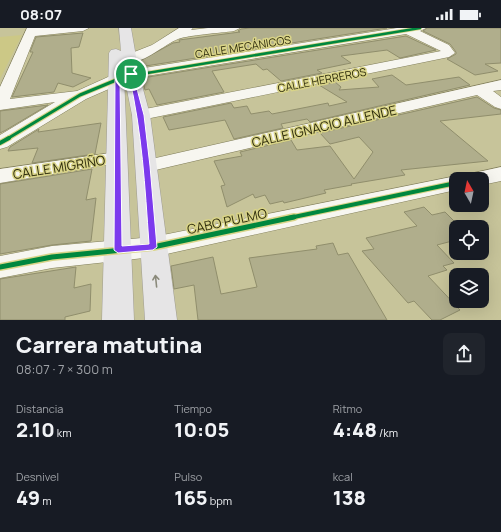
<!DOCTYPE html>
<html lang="es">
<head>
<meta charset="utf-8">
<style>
	:root { --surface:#171b24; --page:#20242c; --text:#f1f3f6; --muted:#9ea1a6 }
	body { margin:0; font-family:Manrope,sans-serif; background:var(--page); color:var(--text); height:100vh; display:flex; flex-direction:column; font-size:15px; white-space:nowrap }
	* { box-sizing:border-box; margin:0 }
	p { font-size:13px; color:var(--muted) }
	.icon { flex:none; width:22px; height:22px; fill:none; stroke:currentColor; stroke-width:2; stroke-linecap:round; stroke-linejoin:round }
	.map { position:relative; height:292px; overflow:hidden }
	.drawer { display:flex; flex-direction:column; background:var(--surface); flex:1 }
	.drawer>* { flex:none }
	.needle { width:26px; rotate:351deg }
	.buttons { position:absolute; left:449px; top:144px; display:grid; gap:8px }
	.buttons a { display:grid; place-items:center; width:40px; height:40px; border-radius:8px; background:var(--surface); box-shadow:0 4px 16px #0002; font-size:20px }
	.pin { position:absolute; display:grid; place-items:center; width:34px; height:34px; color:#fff; margin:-17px; border:2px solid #fff; border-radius:50%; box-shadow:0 1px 4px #0007 }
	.round { display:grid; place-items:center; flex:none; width:42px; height:42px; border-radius:8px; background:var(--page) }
	.headline { display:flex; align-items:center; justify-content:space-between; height:68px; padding:0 16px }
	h1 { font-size:22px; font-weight:800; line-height:30px }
	.stats { display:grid; grid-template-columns:repeat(3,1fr); gap:6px; height:68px; padding:4px 16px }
	.stats div { display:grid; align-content:center }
	.stats b { font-size:20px; font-weight:800 }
	.stats small { font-size:11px; font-weight:400 }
	.stats p { font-size:11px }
	.status { display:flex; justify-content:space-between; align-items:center; height:28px; padding:0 20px; background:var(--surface); direction:ltr }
	.status svg { height:11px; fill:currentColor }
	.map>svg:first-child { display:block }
</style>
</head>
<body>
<div class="status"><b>08:07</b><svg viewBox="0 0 49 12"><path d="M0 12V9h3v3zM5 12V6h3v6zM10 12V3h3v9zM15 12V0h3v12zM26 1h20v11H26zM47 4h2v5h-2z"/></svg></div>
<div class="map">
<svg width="501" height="292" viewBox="0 0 501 292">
	<rect width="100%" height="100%" fill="#c7c49a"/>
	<path fill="#ccc886" d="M22 7 0 51V9Z"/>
	<path fill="#b0ae8c" stroke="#908e6c" d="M250 0H387L139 39 138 34 173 15 180 14 179 12 240 4 238 3 241 1Z
		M427 0H501V35L485 36 498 43 475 47 447 31 456 26V24L450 16 423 3Z
		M83 5 79 19 71 20 72 45 91 50 73 59 58 55 54 64 12 69 33 24H30L36 9Z
		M406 8 436 22 400 30 387 22 341 28 351 35 317 42 322 45 281 53 267 41 263 42 256 36 212 43 224 64 157 77 149 61 145 62 142 50Z
		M392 47 406 57 459 49 470 57 310 94 307 91 281 96 283 100 234 111 225 92 169 102 163 89 231 75 234 80 247 78 251 86 269 83 272 86 328 75 329 78 347 74 319 57 335 54 341 59 339 62 379 59 372 51Z
		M477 69 494 80 501 82V86L440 93 488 133 401 142 405 147 351 156 352 157 324 162 326 165 284 175 283 173 270 176 265 167 255 170 253 166 227 179 221 158 225 157 214 133 242 128 240 124 291 112 297 122 330 118 354 151 373 124 359 109 330 116 320 105Z
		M48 77 6 102 0 105V83Z
		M101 95 95 126 32 135 38 120 8 123 10 119 39 101 38 104Z
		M92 141 86 172 96 170 91 213 52 217 0 226V156Z
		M424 179 432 187 445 184 456 195V212L437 217 454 235 443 238 447 242 428 248 460 282 440 292H432L414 273 408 275 362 223 374 221 366 210 417 198 404 184Z
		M333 215 338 227 348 225 387 292H198L194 257 174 261 171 238 213 229 221 266 257 259 249 230 317 221 316 218Z
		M76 239 74 260 91 256 90 283 65 289V292H0V251Z"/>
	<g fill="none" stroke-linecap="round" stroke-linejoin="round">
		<g stroke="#817e5b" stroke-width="1">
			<path id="minor" d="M27 0H89L83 3 35 8 10 71 77 63 108 49 131 42 397 0H426L420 3 449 17 455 25 449 29 141 92 135 91 132 87 135 83 441 23 406 6 134 50 86 71 7 119 0 121V107L55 74 0 82V59Z
				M179 0H193L191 2 208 0H240L234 3C220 5 189 7 178 11 163 17 142 38 124 34L122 31 124 28 152 17Z
				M501 52V62L493 63 501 69V81L495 79 477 67 147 144 140 142 137 138 140 134 147 132Z
				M117 124 124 126 127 130 124 134 0 155V141Z
				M501 139V153L482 157V151H466L469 146Z
				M456 148 464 151H456V162L153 229 52 240 0 250V228L52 218 153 209Z"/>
		</g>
		<g stroke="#9f9c93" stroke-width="1">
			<path id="major" d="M119 0H131L139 46 150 87 177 292H145L132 87 124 47 134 292H102L109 25 111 22 116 21 121 23Z"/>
		</g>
		<use href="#minor" fill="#f7f6f0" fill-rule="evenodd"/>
		<use href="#major" fill="#e6e5e6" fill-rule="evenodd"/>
		<g stroke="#d9d488" stroke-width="4">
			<path id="cycleway-far3" d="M123 49 420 0"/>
		</g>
		<g stroke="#d9d488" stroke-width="5">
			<path id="cycleway-far2" d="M7 111 80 67 126 48"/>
		</g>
		<g stroke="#d9d488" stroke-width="6">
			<path id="cycleway-far1" d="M0 115 9 110
				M289 190 456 155"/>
		</g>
		<g stroke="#d9d488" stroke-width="8">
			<path id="cycleway" d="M0 239 52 229 153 219 294 189"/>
		</g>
		<use href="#cycleway-far3" stroke="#00873e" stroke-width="2.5"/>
		<use href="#cycleway-far2" stroke="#00873e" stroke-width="3"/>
		<use href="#cycleway-far1" stroke="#00873e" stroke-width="4"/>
		<use href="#cycleway" stroke="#00873e" stroke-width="5"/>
	</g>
	<defs><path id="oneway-shaft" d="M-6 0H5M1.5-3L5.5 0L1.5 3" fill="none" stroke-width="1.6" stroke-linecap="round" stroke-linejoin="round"/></defs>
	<use stroke="#8a897a" href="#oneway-shaft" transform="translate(156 253) rotate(-96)"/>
	<path fill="#7c3aed" stroke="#fff" fill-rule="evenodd" d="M131 45 133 46 144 87 150 138 157 219 153 222 118 225 114 222 115 50ZM129 48C142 104 145 159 149 216L122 218 120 51Z"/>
	<g text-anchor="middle" stroke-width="3" stroke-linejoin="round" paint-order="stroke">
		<g font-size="11" fill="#2f2d0d" stroke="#d9d488">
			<text transform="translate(243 19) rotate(-9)" y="4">CALLE MECÁNICOS</text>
			<text transform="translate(322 52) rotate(-11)" y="4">CALLE HERREROS</text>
		</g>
		<g font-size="13" fill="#2f2d0d" stroke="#d9d488">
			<text transform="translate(324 98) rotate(-13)" y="5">CALLE IGNACIO ALLENDE</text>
			<text transform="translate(59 139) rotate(-9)" y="5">CALLE MIGRIÑO</text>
			<text transform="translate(227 193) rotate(-12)" y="5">CABO PULMO</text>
		</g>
	</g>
</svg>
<div class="buttons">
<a><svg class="needle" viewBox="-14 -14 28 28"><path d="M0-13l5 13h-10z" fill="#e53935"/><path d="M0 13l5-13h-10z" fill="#9ea1a6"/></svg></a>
<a><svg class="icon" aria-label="locate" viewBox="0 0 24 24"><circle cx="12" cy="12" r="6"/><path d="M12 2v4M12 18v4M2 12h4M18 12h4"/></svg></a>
<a><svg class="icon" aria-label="layers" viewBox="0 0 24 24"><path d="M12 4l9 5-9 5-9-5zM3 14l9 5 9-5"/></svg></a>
</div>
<div class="pin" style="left:131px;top:46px;background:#1e9e55"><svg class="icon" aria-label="arrive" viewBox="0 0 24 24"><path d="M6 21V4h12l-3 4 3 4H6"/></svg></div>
</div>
<section class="drawer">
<div class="headline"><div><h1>Carrera matutina</h1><p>08:07 · 7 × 300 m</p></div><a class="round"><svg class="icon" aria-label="share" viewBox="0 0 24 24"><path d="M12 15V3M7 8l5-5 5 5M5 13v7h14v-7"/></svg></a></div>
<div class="stats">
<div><p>Distancia</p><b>2.10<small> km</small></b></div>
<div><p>Tiempo</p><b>10:05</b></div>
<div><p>Ritmo</p><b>4:48<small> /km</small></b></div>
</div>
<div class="stats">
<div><p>Desnivel</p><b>49<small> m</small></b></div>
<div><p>Pulso</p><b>165<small> bpm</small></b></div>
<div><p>kcal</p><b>138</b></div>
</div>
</section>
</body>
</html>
